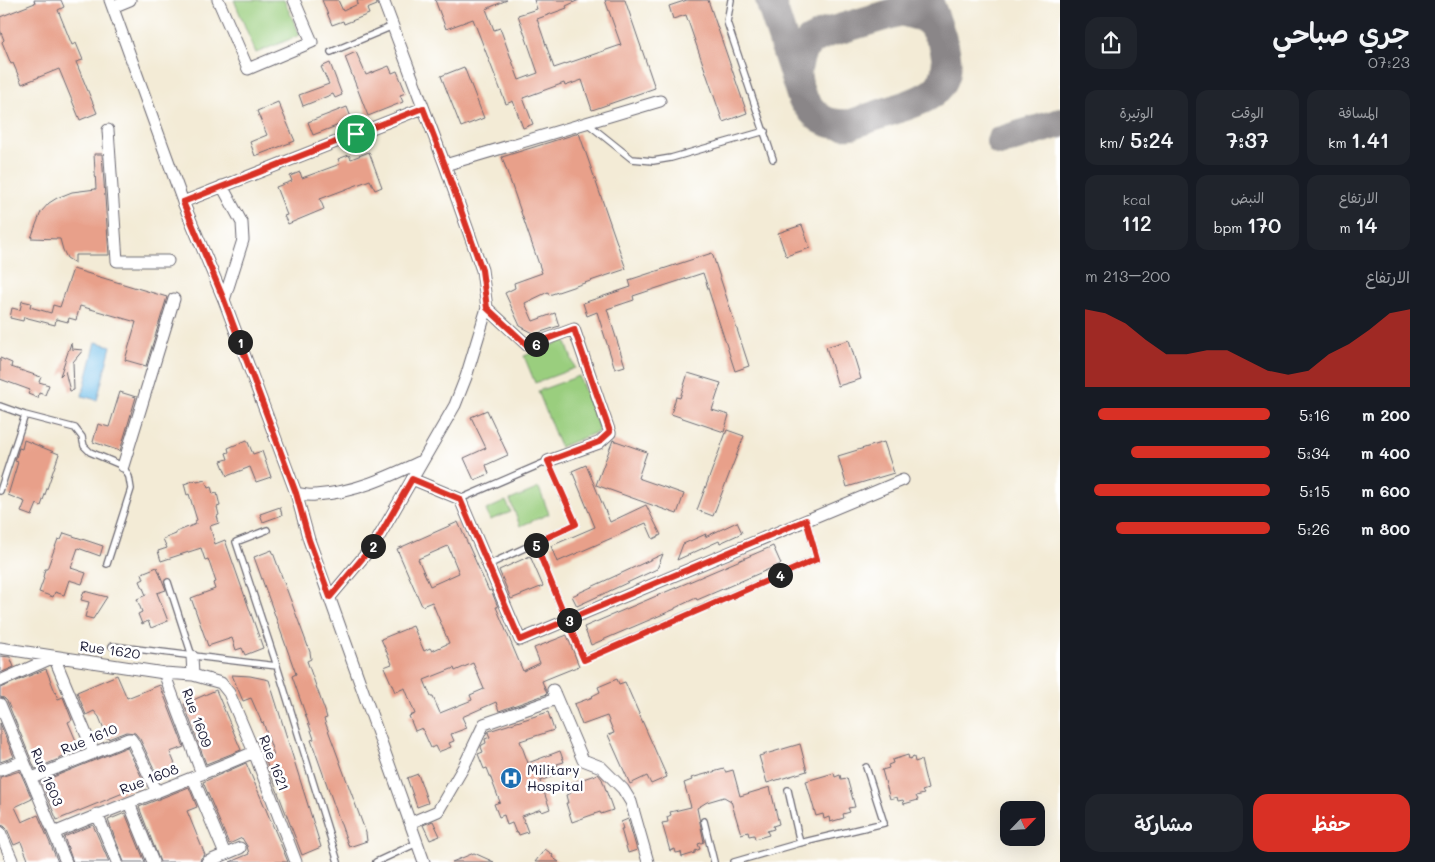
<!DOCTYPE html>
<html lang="ar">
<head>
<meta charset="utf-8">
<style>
	:root { --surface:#171b24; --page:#20242c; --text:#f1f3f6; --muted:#9ea1a6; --accent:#d93025 }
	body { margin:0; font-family:Mali,"Playpen Sans Arabic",sans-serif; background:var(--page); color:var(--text); direction:rtl; height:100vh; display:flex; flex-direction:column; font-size:19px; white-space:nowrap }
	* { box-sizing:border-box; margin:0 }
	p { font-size:16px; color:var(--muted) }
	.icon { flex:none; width:28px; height:28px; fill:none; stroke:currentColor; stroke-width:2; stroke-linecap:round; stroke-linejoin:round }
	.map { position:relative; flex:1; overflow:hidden; direction:ltr }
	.sheet { display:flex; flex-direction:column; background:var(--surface); width:375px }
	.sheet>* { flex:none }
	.needle { width:32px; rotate:65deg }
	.tools { position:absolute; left:1000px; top:801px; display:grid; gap:10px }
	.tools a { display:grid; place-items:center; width:45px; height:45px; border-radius:10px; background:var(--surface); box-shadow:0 5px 20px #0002; font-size:25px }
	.pin { position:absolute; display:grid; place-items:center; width:42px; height:42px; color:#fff; margin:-21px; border:2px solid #fff; border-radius:50%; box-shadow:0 1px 5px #0007 }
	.km { position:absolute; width:25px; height:25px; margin:-12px; border-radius:50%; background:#222; color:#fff; font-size:14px; line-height:25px; text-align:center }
	.round { display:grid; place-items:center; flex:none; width:52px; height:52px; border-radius:15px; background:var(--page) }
	.summary { display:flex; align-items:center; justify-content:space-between; height:85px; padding:0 25px }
	h1 { font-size:28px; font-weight:600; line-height:38px }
	.figures { display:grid; grid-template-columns:repeat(3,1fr); gap:8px; height:85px; padding:5px 25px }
	.figures div { display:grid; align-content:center; border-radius:12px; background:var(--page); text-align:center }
	.figures b { font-size:21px; font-weight:600 }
	.figures small { font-size:14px; font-weight:400 }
	.figures p { font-size:14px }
	.chart { height:140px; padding:10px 25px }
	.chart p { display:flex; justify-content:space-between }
	.chart svg { width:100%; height:90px; margin-top:5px; fill:var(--accent); opacity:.7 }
	.cta { display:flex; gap:10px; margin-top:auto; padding:10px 25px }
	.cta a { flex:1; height:58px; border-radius:15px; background:var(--accent); color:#fff; font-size:20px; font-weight:600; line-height:58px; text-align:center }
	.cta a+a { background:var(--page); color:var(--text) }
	ul { padding:0 25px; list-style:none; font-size:16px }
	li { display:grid; grid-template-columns:80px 60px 1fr; align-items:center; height:38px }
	li i { height:12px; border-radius:6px; background:var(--accent) }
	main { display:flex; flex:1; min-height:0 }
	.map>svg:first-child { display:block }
</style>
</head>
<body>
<main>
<section class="sheet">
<div class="summary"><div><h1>جري صباحي</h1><p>07:23</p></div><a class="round"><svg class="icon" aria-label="share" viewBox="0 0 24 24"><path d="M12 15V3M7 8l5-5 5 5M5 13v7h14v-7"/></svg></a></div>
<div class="figures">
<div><p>المسافة</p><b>1.41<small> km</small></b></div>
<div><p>الوقت</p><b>7:37</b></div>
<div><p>الوتيرة</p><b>5:24<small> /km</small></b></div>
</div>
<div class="figures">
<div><p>الارتفاع</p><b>14<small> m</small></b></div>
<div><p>النبض</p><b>170<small> bpm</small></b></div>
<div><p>kcal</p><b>112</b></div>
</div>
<div class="chart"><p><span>الارتفاع</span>200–213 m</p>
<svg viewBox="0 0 160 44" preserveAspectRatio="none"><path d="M0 44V6L10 8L20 13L30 21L40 28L50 28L60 26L70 26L80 31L90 36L100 38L110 36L120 28L130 23L140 16L150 8L160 6V44z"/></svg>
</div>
<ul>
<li><b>200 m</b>5:16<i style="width:93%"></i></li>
<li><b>400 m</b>5:34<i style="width:75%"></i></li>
<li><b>600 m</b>5:15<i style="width:95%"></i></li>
<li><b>800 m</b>5:26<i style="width:83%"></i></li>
</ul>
<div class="cta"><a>حفظ</a><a>مشاركة</a></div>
</section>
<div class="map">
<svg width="1060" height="862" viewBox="0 0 1060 862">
	<rect width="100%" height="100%" fill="#fff"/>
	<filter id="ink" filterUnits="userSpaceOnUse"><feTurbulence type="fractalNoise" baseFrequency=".02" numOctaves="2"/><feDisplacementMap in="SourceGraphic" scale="10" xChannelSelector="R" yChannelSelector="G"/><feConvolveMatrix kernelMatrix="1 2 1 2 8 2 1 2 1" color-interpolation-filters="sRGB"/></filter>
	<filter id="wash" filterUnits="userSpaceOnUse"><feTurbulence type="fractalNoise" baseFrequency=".0096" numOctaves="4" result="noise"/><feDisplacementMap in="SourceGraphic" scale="20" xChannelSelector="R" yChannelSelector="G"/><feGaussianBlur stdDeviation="1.12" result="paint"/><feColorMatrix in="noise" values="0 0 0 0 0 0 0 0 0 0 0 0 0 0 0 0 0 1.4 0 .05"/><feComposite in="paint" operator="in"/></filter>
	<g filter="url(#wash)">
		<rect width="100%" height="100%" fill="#f3ebd6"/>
		<path fill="#9ace7e" stroke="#5e785c" d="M234 0H284L300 35 256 53Z
			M565 340 575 368 535 383 524 356Z
			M579 376 600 431 560 447 538 391Z
			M539 488 549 514 520 526 510 500Z
			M506 501 511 512 490 520 486 510Z"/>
		<path fill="#6ebde9" stroke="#487092" d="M96 342 111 346 97 400 82 396Z"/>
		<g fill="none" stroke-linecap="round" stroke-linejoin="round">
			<path stroke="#8a8688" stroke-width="30" d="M770 0 802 98C817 119 825 126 852 124 866 119 881 114 896 109 923 100 951 92 946 56 943 37 934 18 928 0
				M798 84 796 73 800 56 803 49 810 41 826 33 901 11 923 17 931 23 941 39
				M1001 141 1060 123"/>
		</g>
		<g id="blocks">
			<path fill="#e8a08a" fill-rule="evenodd" d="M34 0H61L64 7 58 10 72 45 76 43 83 60 76 62 97 113 80 120 59 69 22 84 13 63 11 64 2 42 4 40 0 30V17L35 3Z
				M322 0H338L343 11 358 4 357 0H376L377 5 367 9 369 14 344 24 343 21 332 25Z
				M435 0H507L486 9 494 30 500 28 519 80 538 73 518 15 537 9 534 0H579L566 6 567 8 537 19 554 68 621 45 605 0H625L655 88 592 110 582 80 565 86 564 83 523 98 533 124 523 128 513 101 506 104 473 19 446 29Z
				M687 0H708L747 113 723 122 686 15 673 19 669 6Z
				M356 52 366 75 389 66 392 73 397 71 406 93 400 95 403 102 368 116 345 57Z
				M330 63 342 95 335 98 333 94 303 106 299 95 329 84 321 67Z
				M464 67 484 118 461 127 441 76Z
				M278 102 295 141 255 156 250 142 267 135 257 111Z
				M347 107 352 120 313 135 308 122Z
				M579 133 626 269 549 295 548 292 525 303 533 321 555 313 559 326 535 334 520 326 505 293 515 288 514 283 542 273 502 157Z
				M369 152 382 187 375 190 370 180 320 199 324 209 288 224 284 216 287 215 276 187 292 181 290 176 300 172 302 178 340 164 338 159 349 155 351 159Z
				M94 154H102L109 255H75V263L67 258 63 250 60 239 31 238 41 212 49 203 57 198 72 192 96 189Z
				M802 225 810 248 786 256 778 233Z
				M712 253 749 366 735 371 703 273 633 296 634 300 607 309 625 366 615 369 597 312 587 316 583 303 631 287 629 280Z
				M73 269 167 297 146 366 125 360 136 322 80 306 76 320 69 318 68 322 56 319 55 325 24 317 23 321 10 318 12 308 20 310 22 301 31 303 30 307 51 313 53 305 60 307Z
				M849 340 861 379 838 386 826 347Z
				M71 343 72 349 83 350 73 362 74 390 70 391 65 371 60 376Z
				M0 358 12 363 11 367 41 377 39 382 49 385 45 395 39 393 38 398 28 394 30 390 0 379Z
				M688 373 721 383 712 410 729 415 724 432 671 414 676 397 680 398Z
				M120 392 136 397 120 451 93 442 98 424 109 427Z
				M487 410 508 455 486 465 489 474 474 480 464 458 486 448 471 417Z
				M727 430 744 436 713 516 697 510Z
				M24 440 59 454 41 506 37 504 32 516 21 512 25 502 8 495 18 462 15 461 19 448 22 449Z
				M247 440 253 454 262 451 271 477 256 482 250 467 227 476 221 461 228 459 226 453 229 452 228 448Z
				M613 440 647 452 638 478 684 494 677 514 596 485Z
				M884 442 894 473 847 487 838 456Z
				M586 465 610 522 646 505 661 535 653 539 646 523 557 562 551 546 595 527 572 471Z
				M196 480 197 482 205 480 208 488 211 487 213 494 217 493 220 506 217 507 219 515 217 516 219 523 210 526 215 544 225 540 263 648 245 655 242 648 236 650 232 638 208 646 191 598 215 589 213 583 216 582 208 559 205 560 201 548 161 561 158 551 167 548 163 539 176 534V532L196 524 195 521 197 520 189 494 187 495 184 484Z
				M280 507 282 515 263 522 260 514Z
				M458 522 489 591 491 590 498 607H496L523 671 540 663 534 648 567 635 579 666 542 681 547 694 499 711 496 702 462 717 467 728 451 734 454 741 449 743 451 747 438 752 435 746 431 748 422 728 415 731 409 716 415 714 405 688 395 692 384 667 392 664 381 639 413 626 424 651 430 648 432 651 449 643 432 602 422 606 397 549ZM448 546 459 573 430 586 418 559ZM473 663 484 689 470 695 472 700 440 713 433 697H431L424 680 454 668 455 671Z
				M737 522 742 533 720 543 719 541 677 560 683 544 706 534 705 537Z
				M64 533 103 546 100 556 78 548 71 568 86 573 82 584 69 580 64 595 55 592 53 597 39 592 44 578 43 577 45 569H47L58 539 61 540Z
				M773 546 781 564 697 600 696 598 675 608V609L591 645 584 627Z
				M272 550 310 652 311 659 307 661 325 711 327 718 324 719 366 833 367 841 349 847 311 740 314 739 292 676 296 674 254 557Z
				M663 554 657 569 577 606 572 596Z
				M530 556 543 586 511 599 499 570Z
				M157 567 166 590 157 593 168 621 151 628 148 621 142 624 138 614 142 612 137 599 146 595 140 581 144 579 142 573Z
				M84 591 107 597 93 619 85 617 89 602 81 600Z
				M0 656 10 657 14 667 0 673Z
				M46 669 58 699 63 697 72 720 68 722 80 750 35 769 7 701 4 698 0 697V688Z
				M117 675 127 698 160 685 184 747 170 752 177 769 158 777 140 739 135 733 126 732 108 739 99 717 94 711 86 715 77 692Z
				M232 675 250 676 269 680 321 847 302 855 265 759 274 755 263 722 262 723 251 698 243 701Z
				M617 679 619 684 625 682 667 777 651 784 647 776 630 784 608 735 614 733 607 716 582 725 574 704 593 697 592 696 600 692 598 687Z
				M216 690 241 750 206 764 184 704Z
				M548 712 554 730 520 741 528 763 560 751 564 762 557 764 561 773 540 781 550 809 542 812 541 809 522 816 528 832 519 835 518 832 516 833 512 823 507 825 504 815 499 817 494 804 500 802 487 768 484 769 478 754 483 752 481 747 482 745 486 743 485 739 490 737 488 733 489 731Z
				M0 723 14 757 0 762Z
				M800 744 807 771 767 783 759 756Z
				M127 747 145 784 57 820 41 782Z
				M908 755 909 759 914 757 915 762 921 760 928 789 922 791 924 794 916 796 918 800 904 804 903 800 898 801 897 797 890 799 882 770 889 768 888 765 893 763 892 760Z
				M246 763 279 840 288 862H230L249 854 247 846 242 838 229 844 203 782Z
				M724 769 726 772 733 770 740 796 770 787 779 824 773 826 774 829 767 831 769 835 755 839 754 835 749 836 748 832 741 834 731 801 724 797 707 802 697 808 704 842 698 844 700 849 695 851V853L682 857 681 852 676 853 675 849 670 851 662 823 668 822 667 817 671 815 670 812 691 807 684 783 692 780 691 778Z
				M20 771 32 799 15 807 22 822 38 815 58 862H29L21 842 14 845 7 829 4 826 0 825V777Z
				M834 773 835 777 840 775 841 779 847 778 855 807 848 808 850 812 843 814 844 818 830 822 829 817 824 819 823 814 816 816 806 781Z
				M418 774 428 803 417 807 407 778Z
				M598 774 602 779 613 810 601 814 600 812 572 822 566 803H568L566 795 571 793 568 784Z
				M189 787 197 807 187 811 205 855 201 858 200 862H160L139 807Z
				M125 813 145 862H124L108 820Z
				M628 819 637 850 628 853 621 829H623L621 822Z
				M433 821 440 836 430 840 423 825Z
				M93 825 109 862H73L64 837Z
				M545 849 553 855 552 857 559 862H535Z
				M474 853 494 862H452Z"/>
		</g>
	</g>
	<g filter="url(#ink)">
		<use href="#blocks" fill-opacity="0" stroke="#6b6871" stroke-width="1"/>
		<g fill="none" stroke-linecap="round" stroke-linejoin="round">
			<g stroke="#6b6871" stroke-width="8">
				<path id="lane" d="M731 0 727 22 773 159
					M331 52 393 26
					M587 123 632 159 653 161 671 158 765 131
					M0 406 25 415 75 428 82 437 84 446 90 452 123 466 129 477 131 489 107 564
					M0 491 25 415
					M460 499 548 461 576 524 488 565
					M267 530 236 542 277 666 338 862
					M535 543 567 621 584 659 817 559 806 520
					M168 582 192 656
					M112 646 277 666
					M704 821 714 862
					M800 843 884 823 866 767
					M376 862 417 843
					M734 862 800 843 788 790"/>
			</g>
			<g stroke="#6b6871" stroke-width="13">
				<path id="street" d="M110 0 183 202 224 300 296 493 309 540 424 862
					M218 0 248 69 312 42 294 0
					M113 7 130 0
					M108 130 117 261H168
					M445 165 660 101
					M222 186 242 223 243 240 224 300
					M183 202 423 108
					M487 308 528 346 574 329 610 433 599 443 548 461
					M123 466 174 299
					M412 479 460 499 520 640 903 480
					M296 493C302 494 309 496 315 495 354 493 388 477 422 461
					M330 597 376 542 455 405 466 377 487 308 482 270 445 165 383 0
					M0 648 164 673 193 675 221 683 229 693 254 752 296 862
					M192 656 193 675
					M54 657 94 753
					M164 673 202 774
					M0 681 54 657
					M553 690 583 760 601 767 623 789 631 802 648 862
					M0 704 66 862
					M0 770 24 761
					M32 778 128 739H131L133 742 157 792
					M193 778 225 854
					M129 803 153 862
					M97 814 117 862
					M410 823 438 811 463 768 484 724 556 699
					M0 832 12 860
					M54 833C120 805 188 781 254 752
					M207 862 240 848"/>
			</g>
			<use href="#lane" stroke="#fff" stroke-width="5.5"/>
			<use href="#street" stroke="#fff" stroke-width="11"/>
		</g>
	</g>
	<g fill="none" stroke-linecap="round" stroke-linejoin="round" filter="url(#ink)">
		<g stroke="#fff" stroke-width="10">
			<path id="route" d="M356 134 183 202 224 300 296 493 309 540 330 597 376 542 412 479 460 499 520 640 806 520 817 559 584 660 567 621 535 543 576 524 548 461 599 442 610 432 574 329 528 346 487 308 482 270 445 165 423 108 356 134"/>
		</g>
		<use href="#route" stroke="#d93025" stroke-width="6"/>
	</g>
	<defs>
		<g id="hospital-disc" transform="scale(1.125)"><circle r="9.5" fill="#1f6fb2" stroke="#fff"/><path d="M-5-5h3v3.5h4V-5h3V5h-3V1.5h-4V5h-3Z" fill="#fff"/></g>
	</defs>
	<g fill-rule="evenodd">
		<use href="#hospital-disc" x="511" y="778"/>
	</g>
	<g text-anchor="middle" stroke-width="5" stroke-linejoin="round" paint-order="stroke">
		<g font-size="14" fill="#22223b" stroke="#fff">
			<text transform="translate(110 650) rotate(8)" y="5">Rue 1620</text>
			<text transform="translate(197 718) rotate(70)" y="5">Rue 1609</text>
			<text transform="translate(89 739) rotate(-22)" y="5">Rue 1610</text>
			<text transform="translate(274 763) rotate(69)" y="5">Rue 1621</text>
			<text transform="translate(47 777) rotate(67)" y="5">Rue 1603</text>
			<text transform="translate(149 779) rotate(-21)" y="5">Rue 1608</text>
		</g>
		<g font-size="14" fill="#22223b" stroke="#fff" text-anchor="start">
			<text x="527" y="775">Military<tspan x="527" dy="16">Hospital</tspan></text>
		</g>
	</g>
</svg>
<div class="tools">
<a><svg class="needle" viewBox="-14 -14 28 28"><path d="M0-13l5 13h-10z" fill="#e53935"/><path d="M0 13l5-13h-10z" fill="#9ea1a6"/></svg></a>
</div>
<div class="pin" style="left:356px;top:134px;background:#1e9e55"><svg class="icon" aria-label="arrive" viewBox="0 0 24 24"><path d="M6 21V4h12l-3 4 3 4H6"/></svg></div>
<b class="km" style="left:240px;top:342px">1</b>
<b class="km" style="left:373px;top:546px">2</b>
<b class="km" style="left:569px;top:620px">3</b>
<b class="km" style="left:780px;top:575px">4</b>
<b class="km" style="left:536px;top:545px">5</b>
<b class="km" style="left:536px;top:344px">6</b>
</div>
</main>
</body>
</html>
